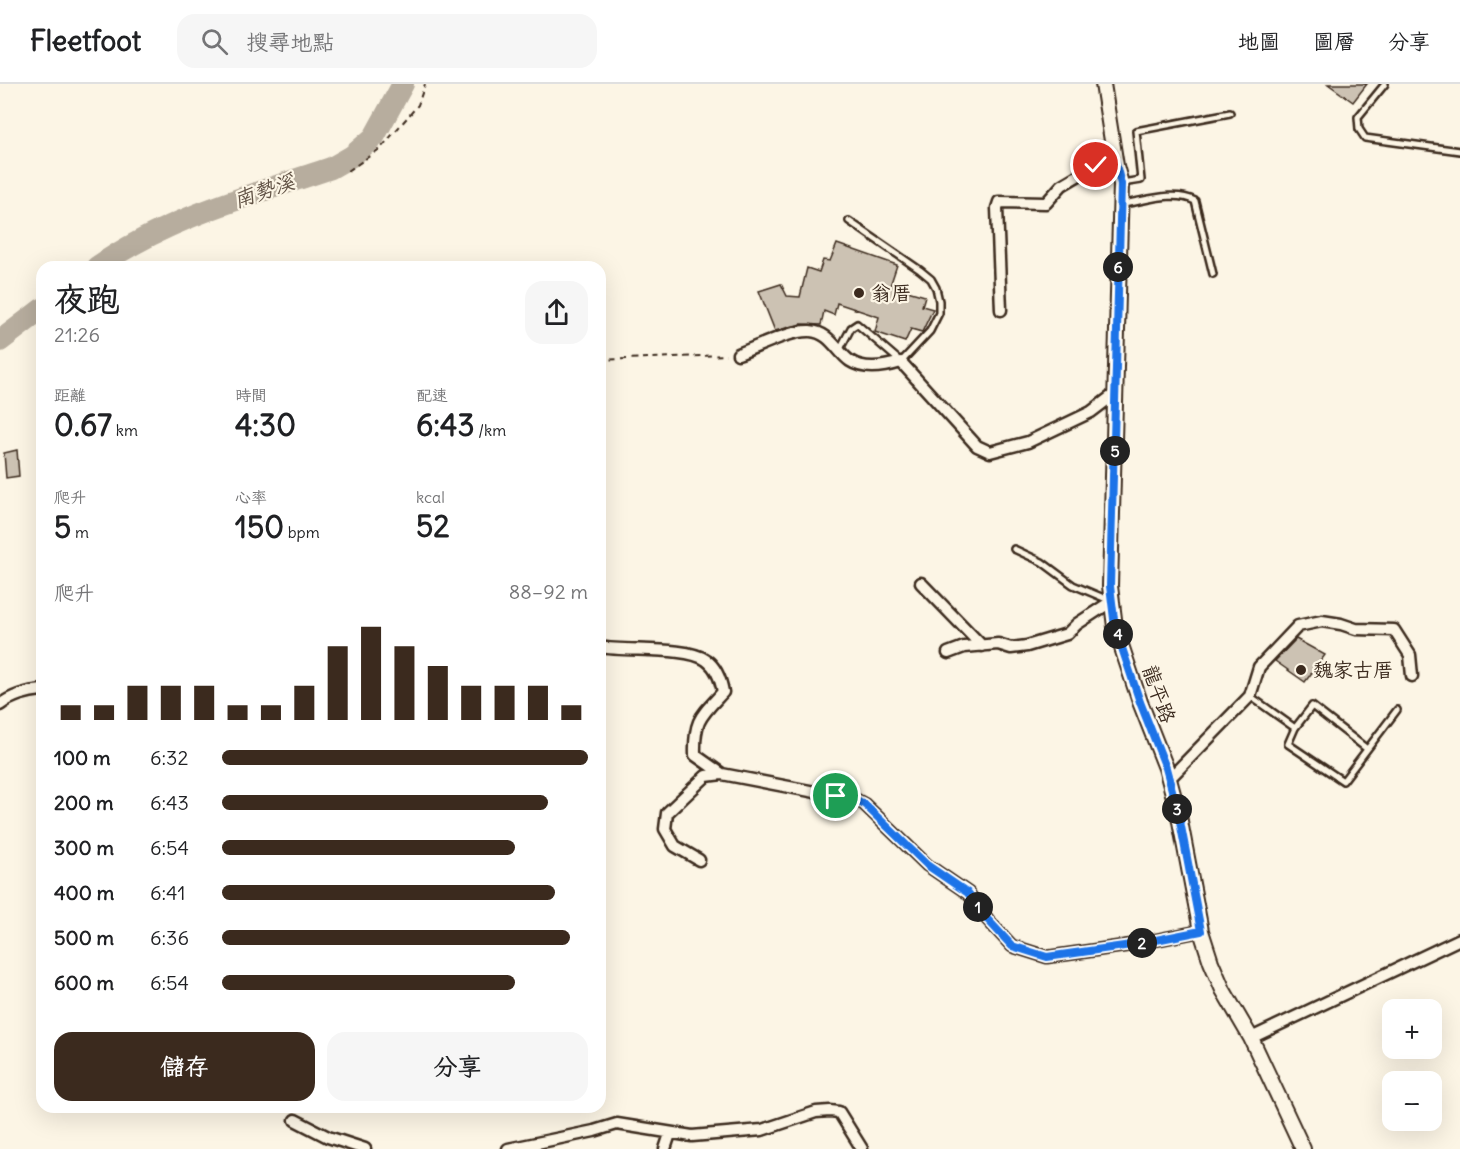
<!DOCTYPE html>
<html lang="zh-TW">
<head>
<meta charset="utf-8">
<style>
	:root { --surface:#fff; --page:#f6f6f6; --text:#202124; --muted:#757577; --line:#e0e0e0; --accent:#3b2a1e }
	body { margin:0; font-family:Delius,"LXGW WenKai TC",sans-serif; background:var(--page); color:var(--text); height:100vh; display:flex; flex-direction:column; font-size:22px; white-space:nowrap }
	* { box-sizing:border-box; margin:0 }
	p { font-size:20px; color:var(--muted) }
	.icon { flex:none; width:33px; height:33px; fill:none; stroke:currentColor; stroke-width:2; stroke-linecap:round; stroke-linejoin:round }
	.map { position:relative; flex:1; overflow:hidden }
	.sheet { position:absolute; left:36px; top:177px; width:570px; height:852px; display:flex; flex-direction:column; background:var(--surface); border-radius:18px; box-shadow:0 6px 24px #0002 }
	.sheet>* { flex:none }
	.fabs { position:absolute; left:1382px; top:915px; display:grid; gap:12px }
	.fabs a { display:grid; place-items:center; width:60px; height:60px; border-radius:12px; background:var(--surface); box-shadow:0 6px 24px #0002; font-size:30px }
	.pin { position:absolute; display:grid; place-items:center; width:51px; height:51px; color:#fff; margin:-26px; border:3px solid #fff; border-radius:50%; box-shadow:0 2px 6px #0007 }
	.km { position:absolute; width:30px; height:30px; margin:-15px; border-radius:50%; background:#222; color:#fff; font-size:16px; line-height:30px; text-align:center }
	.round { display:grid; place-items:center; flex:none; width:63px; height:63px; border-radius:18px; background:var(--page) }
	.head { display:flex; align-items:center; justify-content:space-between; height:102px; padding:0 18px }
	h1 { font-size:33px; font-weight:700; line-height:45px }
	.figures { display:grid; grid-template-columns:repeat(3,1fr); gap:9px; height:102px; padding:6px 18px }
	.figures div { display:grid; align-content:center }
	.figures b { font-size:30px; font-weight:700 }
	.figures small { font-size:16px; font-weight:400 }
	.figures p { font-size:16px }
	.chart { height:168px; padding:12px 18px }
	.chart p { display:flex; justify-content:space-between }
	.chart svg { width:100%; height:108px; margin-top:6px; stroke:var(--accent); stroke-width:6 }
	.action { display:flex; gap:12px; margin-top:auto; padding:12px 18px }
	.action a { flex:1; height:69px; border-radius:18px; background:var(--accent); color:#fff; font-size:24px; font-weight:700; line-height:69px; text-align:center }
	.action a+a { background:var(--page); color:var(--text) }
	ul { padding:0 18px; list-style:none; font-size:20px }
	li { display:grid; grid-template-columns:96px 72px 1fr; align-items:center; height:45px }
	li i { height:15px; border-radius:8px; background:var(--accent) }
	header { display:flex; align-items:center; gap:36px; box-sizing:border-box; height:84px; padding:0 30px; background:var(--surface); border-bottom:2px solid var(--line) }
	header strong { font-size:28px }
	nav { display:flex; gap:33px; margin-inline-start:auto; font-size:21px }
	.search { width:420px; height:54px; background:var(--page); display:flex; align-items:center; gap:15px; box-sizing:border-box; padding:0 21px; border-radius:18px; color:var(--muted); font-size:22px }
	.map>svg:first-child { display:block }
</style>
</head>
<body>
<header>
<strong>Fleetfoot</strong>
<div class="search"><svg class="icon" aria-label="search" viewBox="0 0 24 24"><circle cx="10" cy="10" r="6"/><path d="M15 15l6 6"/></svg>搜尋地點</div>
<nav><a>地圖</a><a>圖層</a><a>分享</a></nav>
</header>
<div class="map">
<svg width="1460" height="1065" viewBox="0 0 1460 1065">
	<rect width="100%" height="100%" fill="#fcf5e5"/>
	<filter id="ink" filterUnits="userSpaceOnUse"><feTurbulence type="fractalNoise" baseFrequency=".0167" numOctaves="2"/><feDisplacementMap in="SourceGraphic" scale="12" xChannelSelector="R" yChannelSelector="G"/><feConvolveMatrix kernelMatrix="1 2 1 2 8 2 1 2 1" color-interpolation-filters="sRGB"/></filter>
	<g filter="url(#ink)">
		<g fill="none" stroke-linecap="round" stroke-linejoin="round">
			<path stroke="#b7ad9e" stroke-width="22" d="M97 183C166 134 252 111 331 84L352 72 374 53 403 0
				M0 257 42 225"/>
		</g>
		<path fill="#ccc2b3" stroke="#3b2a1e" stroke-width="1.5" d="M1328 0H1367L1353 18Z
			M837 160 897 181 890 202 925 212 922 222 933 225 922 248 911 245 905 258 875 248 879 233 837 219 834 231 824 227 821 241 801 240 775 247 759 207 781 200 787 212 800 213 807 184 819 188 823 176 830 177Z
			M17 366 19 392 6 394 4 369Z
			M1296 555 1325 571 1305 598 1275 577Z"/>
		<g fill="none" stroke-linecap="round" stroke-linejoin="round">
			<g stroke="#3b2a1e" stroke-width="10">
				<path id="service" d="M1385 0 1358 33 1359 45 1365 54 1460 67
					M1122 99 1141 96 1136 47 1230 29
					M1123 120C1145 117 1174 106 1195 117L1213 190
					M840 265 851 244 857 240 901 278 930 247 939 229V217L936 204 931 195 920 186 849 137
					M1014 465 1042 478 1073 501 1111 517
					M1250 612 1295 644 1288 660 1343 697 1397 626
					M1295 644 1312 622 1367 665"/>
			</g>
			<g stroke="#3b2a1e" stroke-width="15">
				<path id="minor" d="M1001 226 997 124 999 118 1046 119 1062 101 1096 81 1115 77
					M738 270C758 263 790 246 810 247 830 248 837 268 850 277 865 287 885 283 901 278L977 362 990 368 1028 358 1091 328 1116 309
					M921 499 982 562
					M600 563C626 568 687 562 706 576 716 583 721 597 723 608 700 633 694 636 695 671L722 690
					M948 569 964 563 998 560 1011 564 1027 562 1067 550 1077 540 1112 517
					M0 621C11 612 28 607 42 606
					M1169 695 1250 612 1259 583 1298 542 1322 537 1341 540 1356 545 1394 546 1410 571 1412 592
					M699 776 675 762 665 745 667 729 706 692 722 690 836 712H849L864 720 927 781 968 809 988 836 1012 862 1047 873 1131 861 1201 847
					M1251 954 1460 855
					M295 1036 328 1053 365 1065
					M508 1065 594 1047 617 1040 692 1052 762 1046 816 1028 830 1027 839 1028 862 1065
					M665 1065 670 1050"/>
			</g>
			<g stroke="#3b2a1e" stroke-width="18">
				<path id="tertiary" d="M1103 0 1116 82 1121 100 1110 502 1115 543 1140 618 1166 684 1179 732 1201 847 1211 878 1223 906 1251 954 1303 1065"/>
			</g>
			<path stroke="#3b2a1e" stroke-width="2" stroke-dasharray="6 4.5" stroke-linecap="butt" d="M348 87 381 64 418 21 425 0
				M600 276 726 271"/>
			<use href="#service" stroke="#fcf5e5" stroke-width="5"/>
			<use href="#minor" stroke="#fcf5e5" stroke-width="10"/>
			<use href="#tertiary" stroke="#fcf5e5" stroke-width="14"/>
		</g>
	</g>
	<g fill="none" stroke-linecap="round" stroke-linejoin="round" filter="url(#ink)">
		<g stroke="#fff" stroke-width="12">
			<path id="route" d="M836 712H849L864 720 927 781 968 809 988 836 1012 862 1047 873 1131 861 1201 847 1179 732 1166 684 1140 618 1115 543 1110 502 1121 100 1115 77 1096 81"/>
		</g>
		<use href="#route" stroke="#1a73e8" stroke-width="8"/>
	</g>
	<g fill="#3b2a1e" stroke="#fcf5e5" stroke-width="2">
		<circle cx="859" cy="209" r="6"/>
		<circle cx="1301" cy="586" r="6"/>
	</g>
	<g text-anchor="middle" stroke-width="4.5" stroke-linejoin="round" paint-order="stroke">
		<g font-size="20" fill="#3b2a1e" stroke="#fcf5e5" text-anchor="start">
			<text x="871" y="216">翁厝</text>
			<text x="1313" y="593">魏家古厝</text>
		</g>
		<g font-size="20" fill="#3b2a1e" stroke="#fcf5e5">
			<text transform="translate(1159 610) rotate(70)" y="7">龍平路</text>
		</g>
		<g font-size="21" font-style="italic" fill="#605144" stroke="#fcf5e5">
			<text transform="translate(264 107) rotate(-19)" y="7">南勢溪</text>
		</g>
	</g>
</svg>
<div class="fabs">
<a>+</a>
<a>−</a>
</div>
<div class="pin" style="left:836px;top:712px;background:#1e9e55"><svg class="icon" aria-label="arrive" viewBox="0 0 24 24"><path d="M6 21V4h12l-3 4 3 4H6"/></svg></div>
<div class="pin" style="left:1096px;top:81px;background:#d93025"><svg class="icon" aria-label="check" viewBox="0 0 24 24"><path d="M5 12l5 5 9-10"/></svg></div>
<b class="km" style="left:978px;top:823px">1</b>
<b class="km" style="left:1142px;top:859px">2</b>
<b class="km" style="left:1177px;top:725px">3</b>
<b class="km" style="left:1118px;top:550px">4</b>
<b class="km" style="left:1115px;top:367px">5</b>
<b class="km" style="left:1118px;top:183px">6</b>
<section class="sheet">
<div class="head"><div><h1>夜跑</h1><p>21:26</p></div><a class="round"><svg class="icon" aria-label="share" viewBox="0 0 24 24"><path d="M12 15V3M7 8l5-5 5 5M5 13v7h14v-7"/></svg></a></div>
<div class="figures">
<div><p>距離</p><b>0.67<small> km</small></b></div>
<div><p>時間</p><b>4:30</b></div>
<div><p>配速</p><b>6:43<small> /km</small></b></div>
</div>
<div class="figures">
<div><p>爬升</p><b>5<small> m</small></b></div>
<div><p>心率</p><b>150<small> bpm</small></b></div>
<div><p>kcal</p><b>52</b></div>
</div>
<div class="chart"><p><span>爬升</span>88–92 m</p>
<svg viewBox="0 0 160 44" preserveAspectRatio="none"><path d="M5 44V38M15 44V38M25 44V30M35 44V30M45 44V30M55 44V38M65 44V38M75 44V30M85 44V14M95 44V6M105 44V14M115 44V22M125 44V30M135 44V30M145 44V30M155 44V38"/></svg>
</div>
<ul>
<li><b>100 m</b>6:32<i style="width:100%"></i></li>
<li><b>200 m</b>6:43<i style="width:89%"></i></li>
<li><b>300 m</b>6:54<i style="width:80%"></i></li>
<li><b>400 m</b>6:41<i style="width:91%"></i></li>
<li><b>500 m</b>6:36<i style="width:95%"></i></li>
<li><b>600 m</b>6:54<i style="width:80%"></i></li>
</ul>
<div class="action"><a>儲存</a><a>分享</a></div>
</section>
</div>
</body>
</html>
